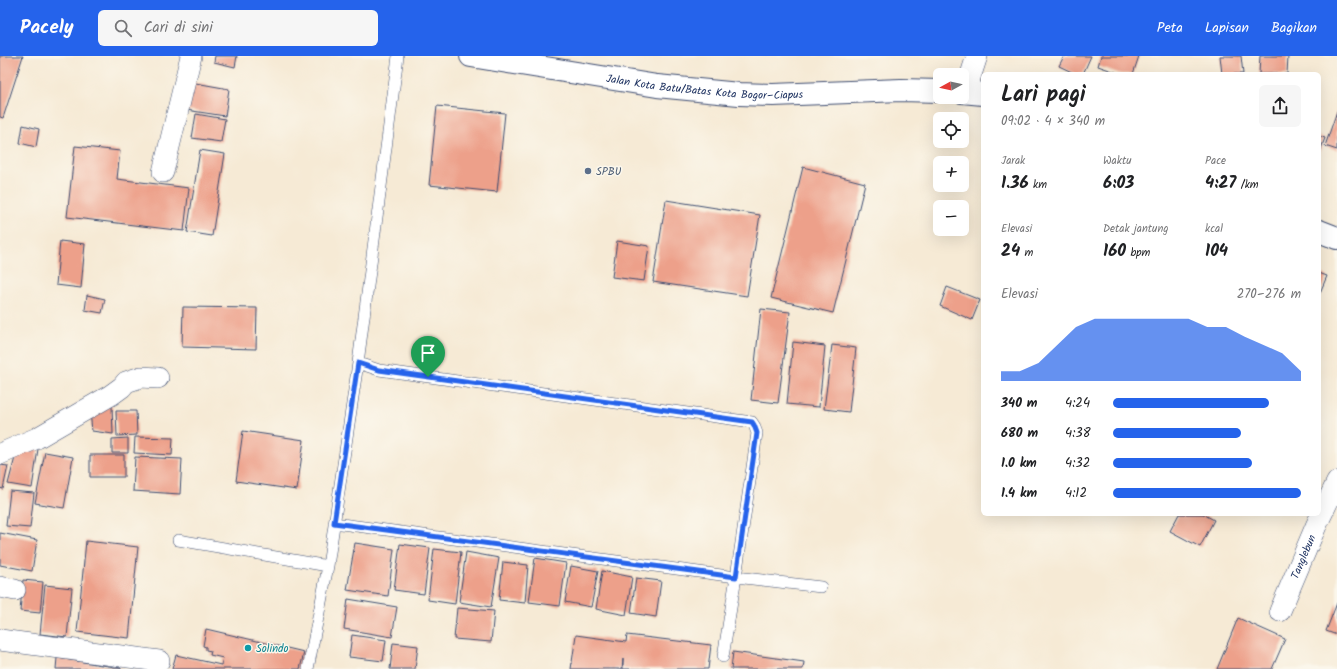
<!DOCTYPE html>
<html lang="id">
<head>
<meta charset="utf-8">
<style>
	:root { --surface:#fff; --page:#f6f6f6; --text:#202124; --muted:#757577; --accent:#2563eb }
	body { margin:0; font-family:Kalam,sans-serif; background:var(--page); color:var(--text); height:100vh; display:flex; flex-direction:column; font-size:15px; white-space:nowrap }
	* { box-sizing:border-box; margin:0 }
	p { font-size:13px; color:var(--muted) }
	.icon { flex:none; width:22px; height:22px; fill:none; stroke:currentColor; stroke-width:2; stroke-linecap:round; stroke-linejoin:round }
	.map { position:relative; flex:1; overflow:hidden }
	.panel { position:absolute; left:981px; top:16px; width:340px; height:444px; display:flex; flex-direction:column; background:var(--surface); border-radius:6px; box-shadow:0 4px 16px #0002 }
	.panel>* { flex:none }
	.needle { width:26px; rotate:262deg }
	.fabs { position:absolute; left:933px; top:12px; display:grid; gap:8px }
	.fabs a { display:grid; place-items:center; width:36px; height:36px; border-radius:6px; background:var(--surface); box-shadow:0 4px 16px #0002; font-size:20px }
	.pin { position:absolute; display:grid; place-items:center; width:34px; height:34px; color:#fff; margin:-41px -17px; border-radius:50% 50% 50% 0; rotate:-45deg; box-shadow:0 0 4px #0007 }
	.pin .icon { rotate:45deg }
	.round { display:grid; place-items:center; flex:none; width:42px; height:42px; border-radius:6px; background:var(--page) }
	.head { display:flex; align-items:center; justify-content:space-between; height:68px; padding:0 20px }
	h1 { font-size:22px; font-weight:600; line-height:30px }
	.metrics { display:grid; grid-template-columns:repeat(3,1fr); gap:6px; height:68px; padding:4px 20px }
	.metrics div { display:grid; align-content:center }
	.metrics b { font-size:17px; font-weight:600 }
	.metrics small { font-size:11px; font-weight:400 }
	.metrics p { font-size:11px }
	.chart { height:112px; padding:8px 20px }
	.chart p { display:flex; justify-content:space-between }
	.chart svg { width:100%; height:72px; margin-top:4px; fill:var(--accent); opacity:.7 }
	ul { padding:0 20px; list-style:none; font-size:13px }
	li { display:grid; grid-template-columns:64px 48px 1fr; align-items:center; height:30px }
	li i { height:10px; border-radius:5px; background:var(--accent) }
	header { display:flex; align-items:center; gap:24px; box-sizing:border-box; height:56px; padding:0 20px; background:var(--accent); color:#fff }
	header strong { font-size:19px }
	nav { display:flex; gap:22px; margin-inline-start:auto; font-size:14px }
	.search { width:280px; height:36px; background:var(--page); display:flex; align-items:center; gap:10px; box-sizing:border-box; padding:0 14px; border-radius:6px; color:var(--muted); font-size:15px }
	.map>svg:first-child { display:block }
</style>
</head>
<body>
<header>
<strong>Pacely</strong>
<div class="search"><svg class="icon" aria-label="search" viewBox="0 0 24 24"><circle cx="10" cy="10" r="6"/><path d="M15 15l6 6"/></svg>Cari di sini</div>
<nav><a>Peta</a><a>Lapisan</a><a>Bagikan</a></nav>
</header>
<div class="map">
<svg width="1337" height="613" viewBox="0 0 1337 613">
	<rect width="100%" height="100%" fill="#fbf7ec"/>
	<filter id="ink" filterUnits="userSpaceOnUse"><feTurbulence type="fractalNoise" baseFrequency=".025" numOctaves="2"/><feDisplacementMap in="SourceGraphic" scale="8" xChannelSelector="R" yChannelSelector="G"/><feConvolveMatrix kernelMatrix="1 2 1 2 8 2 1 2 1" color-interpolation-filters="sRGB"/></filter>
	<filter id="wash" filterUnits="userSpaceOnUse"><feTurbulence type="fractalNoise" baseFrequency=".012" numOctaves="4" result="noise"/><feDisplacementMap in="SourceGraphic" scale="16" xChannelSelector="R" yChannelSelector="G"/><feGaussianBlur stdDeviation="0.9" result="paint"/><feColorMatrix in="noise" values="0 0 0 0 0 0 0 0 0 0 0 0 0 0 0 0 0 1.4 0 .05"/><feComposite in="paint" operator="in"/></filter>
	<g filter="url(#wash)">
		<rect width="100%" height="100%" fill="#f6ead5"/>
		<g id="blocks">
			<path fill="#eda08a" d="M0 0H23L3 62 0 61Z
				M215 0H237L235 11 214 6Z
				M1064 0H1091L1083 18H1076L1059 10Z
				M1101 0H1139L1133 18H1121L1098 10Z
				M1220 0H1241L1243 18H1222Z
				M1260 0H1288L1287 18H1259Z
				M190 26 229 33 225 60 186 54Z
				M437 50 505 57 497 136 429 129Z
				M1337 55V94L1325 90Z
				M196 58 225 63 221 86 192 82Z
				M23 69 39 73 36 91 20 87Z
				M1319 80 1325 82 1319 98Z
				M75 90 120 95 117 123 189 132 184 175 67 161Z
				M200 94 225 98 212 180 187 176Z
				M803 111 865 127 833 257 771 242Z
				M666 144 760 159 747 240 653 226Z
				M60 185 85 188 81 232 56 229Z
				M617 185 649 190 644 225 612 221Z
				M1319 217 1327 220 1319 239Z
				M947 231 980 244 972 264 940 250Z
				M87 239 105 243 102 257 85 254Z
				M183 251 257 252 256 293 182 291Z
				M761 253 790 256 778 347 751 344Z
				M793 286 825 290 819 351 787 348Z
				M832 289 856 292 849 356 824 353Z
				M112 350 113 378 92 375 90 355Z
				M116 355H136L137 379 117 380Z
				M243 375 304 384 297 434 236 425Z
				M135 381 173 382 172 399 134 397Z
				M128 382V397H112V383Z
				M38 393 32 432 8 428 17 394Z
				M45 396 73 401 64 452 35 447Z
				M90 399H124V421H90Z
				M135 401 182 403 180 438 133 435Z
				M0 409 8 410 3 433 0 432Z
				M10 435 34 437 30 472 6 470Z
				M1179 458H1203L1214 464 1200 491 1170 475Z
				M0 477 37 484 32 515 0 509Z
				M86 485 138 491 129 582 77 576Z
				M355 487 394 493 388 540 347 534Z
				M400 488 430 492 424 538 394 534Z
				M434 493 461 496 455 548 428 544Z
				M466 496 499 502 491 551 459 546Z
				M535 502 566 507 560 550 529 546Z
				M503 506 528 509 525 547 499 544Z
				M571 510 598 515 591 551 565 546Z
				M602 515 632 521 626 559 596 553Z
				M636 522 661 525 656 561 631 557Z
				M23 524 43 526 40 557 20 555Z
				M45 529 72 532 67 581 40 578Z
				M348 543 397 551 392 581 344 573Z
				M1337 547V579L1326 575Z
				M457 552 494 555 491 586 454 583Z
				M1238 562 1285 583 1272 613H1217Z
				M206 573 304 596 300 613H172L176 599 221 609 223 602 210 599 211 595 206 594V591L203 590Z
				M352 579 386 584 383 605 349 601Z
				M576 579 626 586 627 579 711 589 708 613H623V603L622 613H571Z
				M393 587 418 590 415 613H390Z
				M733 596 804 606 803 613H731Z
				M57 602 121 612V613H56Z"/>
		</g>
	</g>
	<g filter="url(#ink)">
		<use href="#blocks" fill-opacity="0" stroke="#3c4b70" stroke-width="1"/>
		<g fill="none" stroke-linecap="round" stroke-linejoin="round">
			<g stroke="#3c4b70" stroke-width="12">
				<path id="service" d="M358 307 379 314 752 366 754 369 757 377 736 521 723 601
					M334 467 736 521 821 531
					M178 484 328 510
					M308 613 328 510 358 307 398 0"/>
			</g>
			<g stroke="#3c4b70" stroke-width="22">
				<g id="minor">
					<path d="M965 37 977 0"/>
					<path d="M163 116 191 0"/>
					<path d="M0 398 37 382 111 339 122 331 126 326 141 321 158 322"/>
					<path d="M0 531 15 534"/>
					<path id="s1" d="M1280 555 1316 470 1337 426"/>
					<path d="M0 584 159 605"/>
				</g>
			</g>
			<g stroke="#3c4b70" stroke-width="24">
				<g id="secondary">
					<path id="s2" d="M471 0 657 30 739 38 773 39 901 34 940 35"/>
					<path d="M962 36 983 38"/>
					<path d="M1319 175 1337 182"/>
				</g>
			</g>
			<use href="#service" stroke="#fff" stroke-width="11"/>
			<use href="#minor" stroke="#fff" stroke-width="21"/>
			<use href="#secondary" stroke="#fff" stroke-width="22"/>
		</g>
	</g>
	<g fill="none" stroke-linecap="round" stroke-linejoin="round" filter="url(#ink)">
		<g stroke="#fff" stroke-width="8">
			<path id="route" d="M358 307 379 314 752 366 754 369 757 377 736 521 334 467Z"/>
		</g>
		<use href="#route" stroke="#2563eb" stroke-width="5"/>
	</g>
	<circle fill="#5c6f8a" stroke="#fbf7ec" stroke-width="1.5" cx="588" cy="115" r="4"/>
	<circle fill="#0f9aa8" stroke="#fbf7ec" stroke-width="1.5" cx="248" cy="592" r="4"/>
	<g text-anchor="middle" stroke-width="3" stroke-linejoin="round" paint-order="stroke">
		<g font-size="11" fill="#1b2f5e" stroke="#fbf7ec">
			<text dy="4" stroke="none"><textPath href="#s2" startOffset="236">Jalan Kota Batu/Batas Kota Bogor–Ciapus</textPath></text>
			<text dy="4" stroke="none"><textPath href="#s1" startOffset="59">Tanglebun</textPath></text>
		</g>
		<g font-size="11" fill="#4e5e75" stroke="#fbf7ec" text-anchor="start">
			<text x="596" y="119">SPBU</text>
		</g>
		<g font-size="11" fill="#0d838f" stroke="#fbf7ec" text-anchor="start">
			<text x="256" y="596">Solindo</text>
		</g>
	</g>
</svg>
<div class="fabs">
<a><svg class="needle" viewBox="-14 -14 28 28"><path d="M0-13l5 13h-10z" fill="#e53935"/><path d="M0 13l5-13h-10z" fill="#757577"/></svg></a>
<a><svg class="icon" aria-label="locate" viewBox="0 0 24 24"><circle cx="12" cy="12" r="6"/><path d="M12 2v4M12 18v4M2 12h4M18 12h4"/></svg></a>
<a>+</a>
<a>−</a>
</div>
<div class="pin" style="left:428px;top:321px;background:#1e9e55"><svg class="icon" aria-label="arrive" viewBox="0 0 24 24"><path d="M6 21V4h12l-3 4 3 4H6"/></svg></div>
<section class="panel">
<div class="head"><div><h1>Lari pagi</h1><p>09:02 · 4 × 340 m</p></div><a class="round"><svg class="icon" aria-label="share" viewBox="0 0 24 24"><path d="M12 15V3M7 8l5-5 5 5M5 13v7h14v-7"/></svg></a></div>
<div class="metrics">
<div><p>Jarak</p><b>1.36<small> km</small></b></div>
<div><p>Waktu</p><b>6:03</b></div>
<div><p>Pace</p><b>4:27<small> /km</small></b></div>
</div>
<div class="metrics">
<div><p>Elevasi</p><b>24<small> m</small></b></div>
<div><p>Detak jantung</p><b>160<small> bpm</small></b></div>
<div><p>kcal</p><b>104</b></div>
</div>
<div class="chart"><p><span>Elevasi</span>270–276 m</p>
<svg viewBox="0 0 160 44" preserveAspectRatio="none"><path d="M0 44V38L10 38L20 33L30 22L40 11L50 6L60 6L70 6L80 6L90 6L100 6L110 11L120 11L130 17L140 22L150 27L160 38V44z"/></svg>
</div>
<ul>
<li><b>340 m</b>4:24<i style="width:83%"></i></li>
<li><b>680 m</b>4:38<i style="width:68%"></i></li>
<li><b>1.0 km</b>4:32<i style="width:74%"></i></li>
<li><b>1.4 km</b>4:12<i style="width:100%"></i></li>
</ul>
</section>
</div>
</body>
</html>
